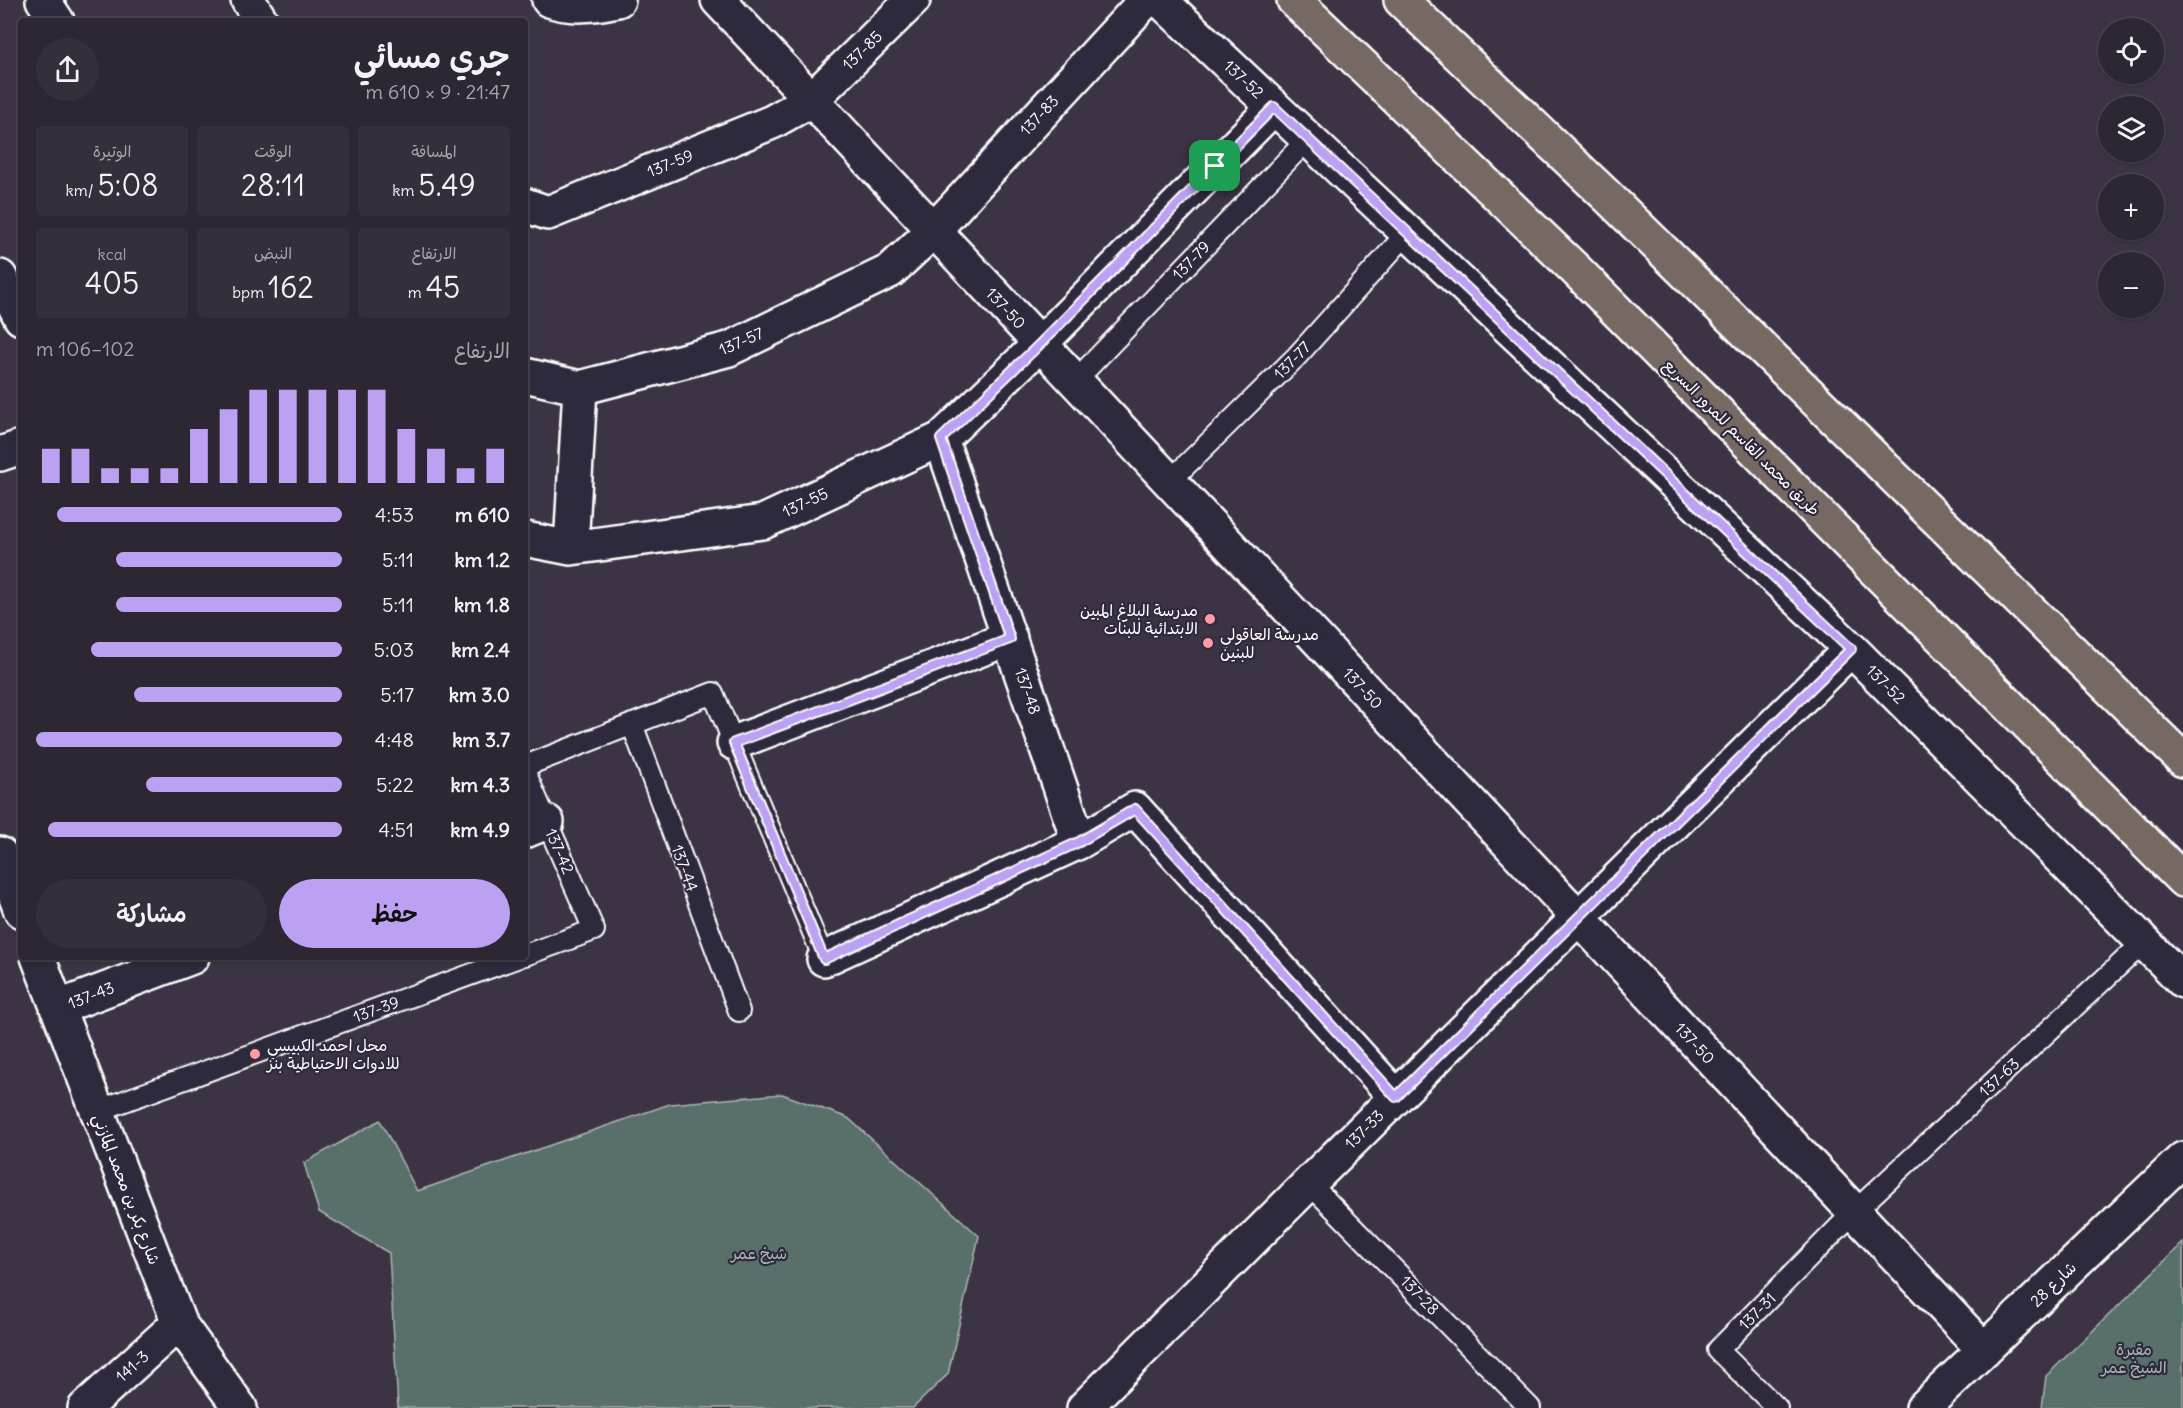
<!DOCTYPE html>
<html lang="ar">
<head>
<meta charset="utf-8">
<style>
	:root { --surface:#2d2733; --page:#352f3b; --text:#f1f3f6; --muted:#a7a5ac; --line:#48444e; --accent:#bca0f2 }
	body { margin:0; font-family:Delius,"Playpen Sans Arabic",sans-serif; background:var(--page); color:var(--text); direction:rtl; height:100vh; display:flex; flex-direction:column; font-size:22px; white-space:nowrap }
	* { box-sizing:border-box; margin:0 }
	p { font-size:20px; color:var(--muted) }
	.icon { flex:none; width:33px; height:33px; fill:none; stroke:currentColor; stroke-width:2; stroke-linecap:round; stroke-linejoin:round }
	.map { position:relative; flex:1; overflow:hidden; direction:ltr }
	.panel { position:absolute; left:18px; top:18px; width:510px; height:942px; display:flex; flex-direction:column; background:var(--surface); border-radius:6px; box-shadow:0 2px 4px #0004,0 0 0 2px var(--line); direction:rtl }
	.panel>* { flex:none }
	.tools { position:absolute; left:2098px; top:18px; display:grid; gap:12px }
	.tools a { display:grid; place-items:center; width:66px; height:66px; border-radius:50%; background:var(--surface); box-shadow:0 2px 4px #0004,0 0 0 2px var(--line); font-size:30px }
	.pin { position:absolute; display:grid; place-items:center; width:51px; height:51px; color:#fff; margin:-26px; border-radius:12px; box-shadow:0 3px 9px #0006 }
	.round { display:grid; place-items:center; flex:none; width:63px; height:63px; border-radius:32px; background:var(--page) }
	.summary { display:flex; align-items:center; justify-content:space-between; height:102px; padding:0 18px }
	h1 { font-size:33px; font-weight:600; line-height:45px }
	.figures { display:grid; grid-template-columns:repeat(3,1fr); gap:9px; height:102px; padding:6px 18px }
	.figures div { display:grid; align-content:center; border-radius:6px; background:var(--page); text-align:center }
	.figures b { font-size:30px; font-weight:600 }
	.figures small { font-size:16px; font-weight:400 }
	.figures p { font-size:16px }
	.chart { height:168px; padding:12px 18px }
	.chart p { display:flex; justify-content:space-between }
	.chart svg { width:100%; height:108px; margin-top:6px; stroke:var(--accent); stroke-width:6 }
	.primary-button { display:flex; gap:12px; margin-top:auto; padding:12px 18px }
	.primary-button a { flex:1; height:69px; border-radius:36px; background:var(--accent); color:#111; font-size:24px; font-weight:600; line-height:69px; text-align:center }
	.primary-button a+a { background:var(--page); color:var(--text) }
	ul { padding:0 18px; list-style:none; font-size:20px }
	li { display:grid; grid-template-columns:96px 72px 1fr; align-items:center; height:45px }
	li i { height:15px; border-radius:8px; background:var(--accent) }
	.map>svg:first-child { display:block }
</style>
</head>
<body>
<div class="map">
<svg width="2183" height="1408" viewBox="0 0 2183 1408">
	<rect width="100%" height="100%" fill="#3c3444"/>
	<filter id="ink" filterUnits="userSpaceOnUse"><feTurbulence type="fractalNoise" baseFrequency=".0167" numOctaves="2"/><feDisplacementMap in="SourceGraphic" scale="12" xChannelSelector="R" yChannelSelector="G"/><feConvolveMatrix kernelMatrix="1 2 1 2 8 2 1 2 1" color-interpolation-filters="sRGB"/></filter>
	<g filter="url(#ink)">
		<path fill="#596f69" stroke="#acb7b4" stroke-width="1.5" d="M782 1094 848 1118 979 1236 948 1374 913 1408H398L389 1253 319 1212 304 1163 380 1120 417 1191 670 1104Z
			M2183 1243V1408H2042L2046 1376Z"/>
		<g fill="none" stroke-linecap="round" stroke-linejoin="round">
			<g stroke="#fff" stroke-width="24">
				<path id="service" d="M1075 381 1308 139
					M1169 482 1297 356 1408 232
					M632 724 739 1011
					M525 766 713 693 824 959
					M525 772 594 930 525 955
					M97 1111 519 957
					M1309 1183 1530 1408
					M1777 1408 1718 1350 1854 1212 2144 942"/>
			</g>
			<g stroke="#fff" stroke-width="38">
				<path id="minor" d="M43 0 57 21
					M248 0 261 21
					M549 0C571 8 595 5 618 0
					M718 0 1984 1350
					M1160 0 1851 649 2183 981
					M525 205 548 213 772 122 811 100 913 0
					M0 277 21 318
					M525 375 580 388 729 349 890 271 933 231 1146 0
					M941 439 1079 842
					M0 454 21 447
					M525 539 571 548 763 522 941 439 1040 344 1274 107
					M571 548 580 388
					M734 743 1010 638
					M525 831 547 822
					M0 854 21 911
					M38 957 179 1323 240 1408
					M824 959 1079 842 1135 809 1396 1097
					M57 1008 192 957
					M85 1408 179 1323
					M1084 1408 1309 1183 1851 649
					M1923 1408 2183 1159"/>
			</g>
			<g stroke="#fff" stroke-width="38">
				<path id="motorway" d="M1294 0 1575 269 2183 880
					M1401 0 1608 197 2183 760"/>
			</g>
			<use href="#service" stroke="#2f2a3d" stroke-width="20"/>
			<use href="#minor" stroke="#2f2a3d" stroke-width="33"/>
			<use href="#motorway" stroke="#766964" stroke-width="33"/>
		</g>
	</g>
	<g fill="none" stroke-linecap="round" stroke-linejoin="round" filter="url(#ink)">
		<g stroke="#fff" stroke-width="12">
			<path id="route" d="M1274 107 1851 649 1396 1097 1135 809 1079 842 824 959 734 743 1010 639 941 439 1040 344Z"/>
		</g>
		<use href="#route" stroke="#bca0f2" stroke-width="8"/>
	</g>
	<g fill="#ff9aa2" stroke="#2f2a3d" stroke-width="2">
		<circle cx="1210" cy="619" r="6"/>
		<circle cx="1208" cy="643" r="6"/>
		<circle cx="255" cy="1054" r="6"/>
	</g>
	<g text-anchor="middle" stroke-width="4.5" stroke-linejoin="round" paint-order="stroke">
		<g font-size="16" fill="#fff" stroke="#2f2a3d">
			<text transform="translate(862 50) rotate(-44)" y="6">137-85</text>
			<text transform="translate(1244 79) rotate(43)" y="6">137-52</text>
			<text transform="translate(1039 115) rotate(-47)" y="6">137-83</text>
			<text transform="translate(670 163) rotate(-22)" y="6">137-59</text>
			<text transform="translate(1191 260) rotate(-46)" y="6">137-79</text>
			<text transform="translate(1006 308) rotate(47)" y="6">137-50</text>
			<text transform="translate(741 341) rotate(-23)" y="6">137-57</text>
			<text transform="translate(1292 360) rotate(-46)" y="6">137-77</text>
			<text transform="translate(1742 437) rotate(45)" y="6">طريق محمد القاسم للمرور السريع</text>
			<text transform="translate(805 502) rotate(-25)" y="6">137-55</text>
			<text transform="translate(1886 684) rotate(45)" y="6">137-52</text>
			<text transform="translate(1363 688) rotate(47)" y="6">137-50</text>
			<text transform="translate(1028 691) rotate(71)" y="6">137-48</text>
			<text transform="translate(560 851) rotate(66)" y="6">137-42</text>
			<text transform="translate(685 868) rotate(70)" y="6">137-44</text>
			<text transform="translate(91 995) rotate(-21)" y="6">137-43</text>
			<text transform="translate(376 1009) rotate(-20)" y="6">137-39</text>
			<text transform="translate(1695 1043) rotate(47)" y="6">137-50</text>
			<text transform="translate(1999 1077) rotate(-43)" y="6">137-63</text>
			<text transform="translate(1364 1129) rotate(-45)" y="6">137-33</text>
			<text transform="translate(127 1189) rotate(69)" y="6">شارع بكر بن محمد المازني</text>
			<text transform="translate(2053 1284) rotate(-44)" y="6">شارع 28</text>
			<text transform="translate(1420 1295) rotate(46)" y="6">137-28</text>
			<text transform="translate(1757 1311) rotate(-45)" y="6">137-31</text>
			<text transform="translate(132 1366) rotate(-42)" y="6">141-3</text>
		</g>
		<g font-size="16" fill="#fff" stroke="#2f2a3d" text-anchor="start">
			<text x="1198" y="616" text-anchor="end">مدرسة البلاغ المبين<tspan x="1198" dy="18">الابتدائية للبنات</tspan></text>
			<text x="1220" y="640">مدرسة العاقولي<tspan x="1220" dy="18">للبنين</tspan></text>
			<text x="267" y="1051">محل احمد الكبيسي<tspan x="267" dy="18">للادوات الاحتياطية بنز</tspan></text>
		</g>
		<g font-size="16" fill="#acb7b4" stroke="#2f2a3d">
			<text x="759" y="1259">شيخ عمر</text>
			<text x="2134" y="1355">مقبرة<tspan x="2134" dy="18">الشيخ عمر</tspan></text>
		</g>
	</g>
</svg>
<div class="tools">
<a><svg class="icon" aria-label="locate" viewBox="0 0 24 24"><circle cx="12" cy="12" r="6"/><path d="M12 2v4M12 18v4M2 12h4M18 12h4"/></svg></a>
<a><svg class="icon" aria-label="layers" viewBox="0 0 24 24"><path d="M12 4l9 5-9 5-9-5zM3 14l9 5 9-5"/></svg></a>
<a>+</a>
<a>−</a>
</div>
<div class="pin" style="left:1215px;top:166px;background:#1e9e55"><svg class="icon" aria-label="arrive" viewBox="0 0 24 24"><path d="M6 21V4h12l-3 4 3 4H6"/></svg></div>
<section class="panel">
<div class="summary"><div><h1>جري مسائي</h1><p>21:47 · 9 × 610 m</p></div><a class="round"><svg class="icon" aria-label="share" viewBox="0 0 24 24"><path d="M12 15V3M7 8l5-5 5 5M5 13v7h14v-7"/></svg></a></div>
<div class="figures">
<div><p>المسافة</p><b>5.49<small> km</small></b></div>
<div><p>الوقت</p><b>28:11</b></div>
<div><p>الوتيرة</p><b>5:08<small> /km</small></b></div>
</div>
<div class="figures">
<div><p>الارتفاع</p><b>45<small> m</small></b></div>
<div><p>النبض</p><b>162<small> bpm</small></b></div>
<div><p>kcal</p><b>405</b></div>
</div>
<div class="chart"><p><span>الارتفاع</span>102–106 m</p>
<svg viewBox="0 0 160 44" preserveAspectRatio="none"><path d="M5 44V30M15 44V30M25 44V38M35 44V38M45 44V38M55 44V22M65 44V14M75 44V6M85 44V6M95 44V6M105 44V6M115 44V6M125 44V22M135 44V30M145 44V38M155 44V30"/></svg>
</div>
<ul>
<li><b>610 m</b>4:53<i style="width:93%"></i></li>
<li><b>1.2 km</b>5:11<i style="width:74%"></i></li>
<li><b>1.8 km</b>5:11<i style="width:74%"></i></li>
<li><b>2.4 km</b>5:03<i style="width:82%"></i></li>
<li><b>3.0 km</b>5:17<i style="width:68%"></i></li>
<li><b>3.7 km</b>4:48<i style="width:100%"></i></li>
<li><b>4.3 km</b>5:22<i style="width:64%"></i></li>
<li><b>4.9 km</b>4:51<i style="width:96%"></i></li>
</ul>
<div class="primary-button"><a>حفظ</a><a>مشاركة</a></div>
</section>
</div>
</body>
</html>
